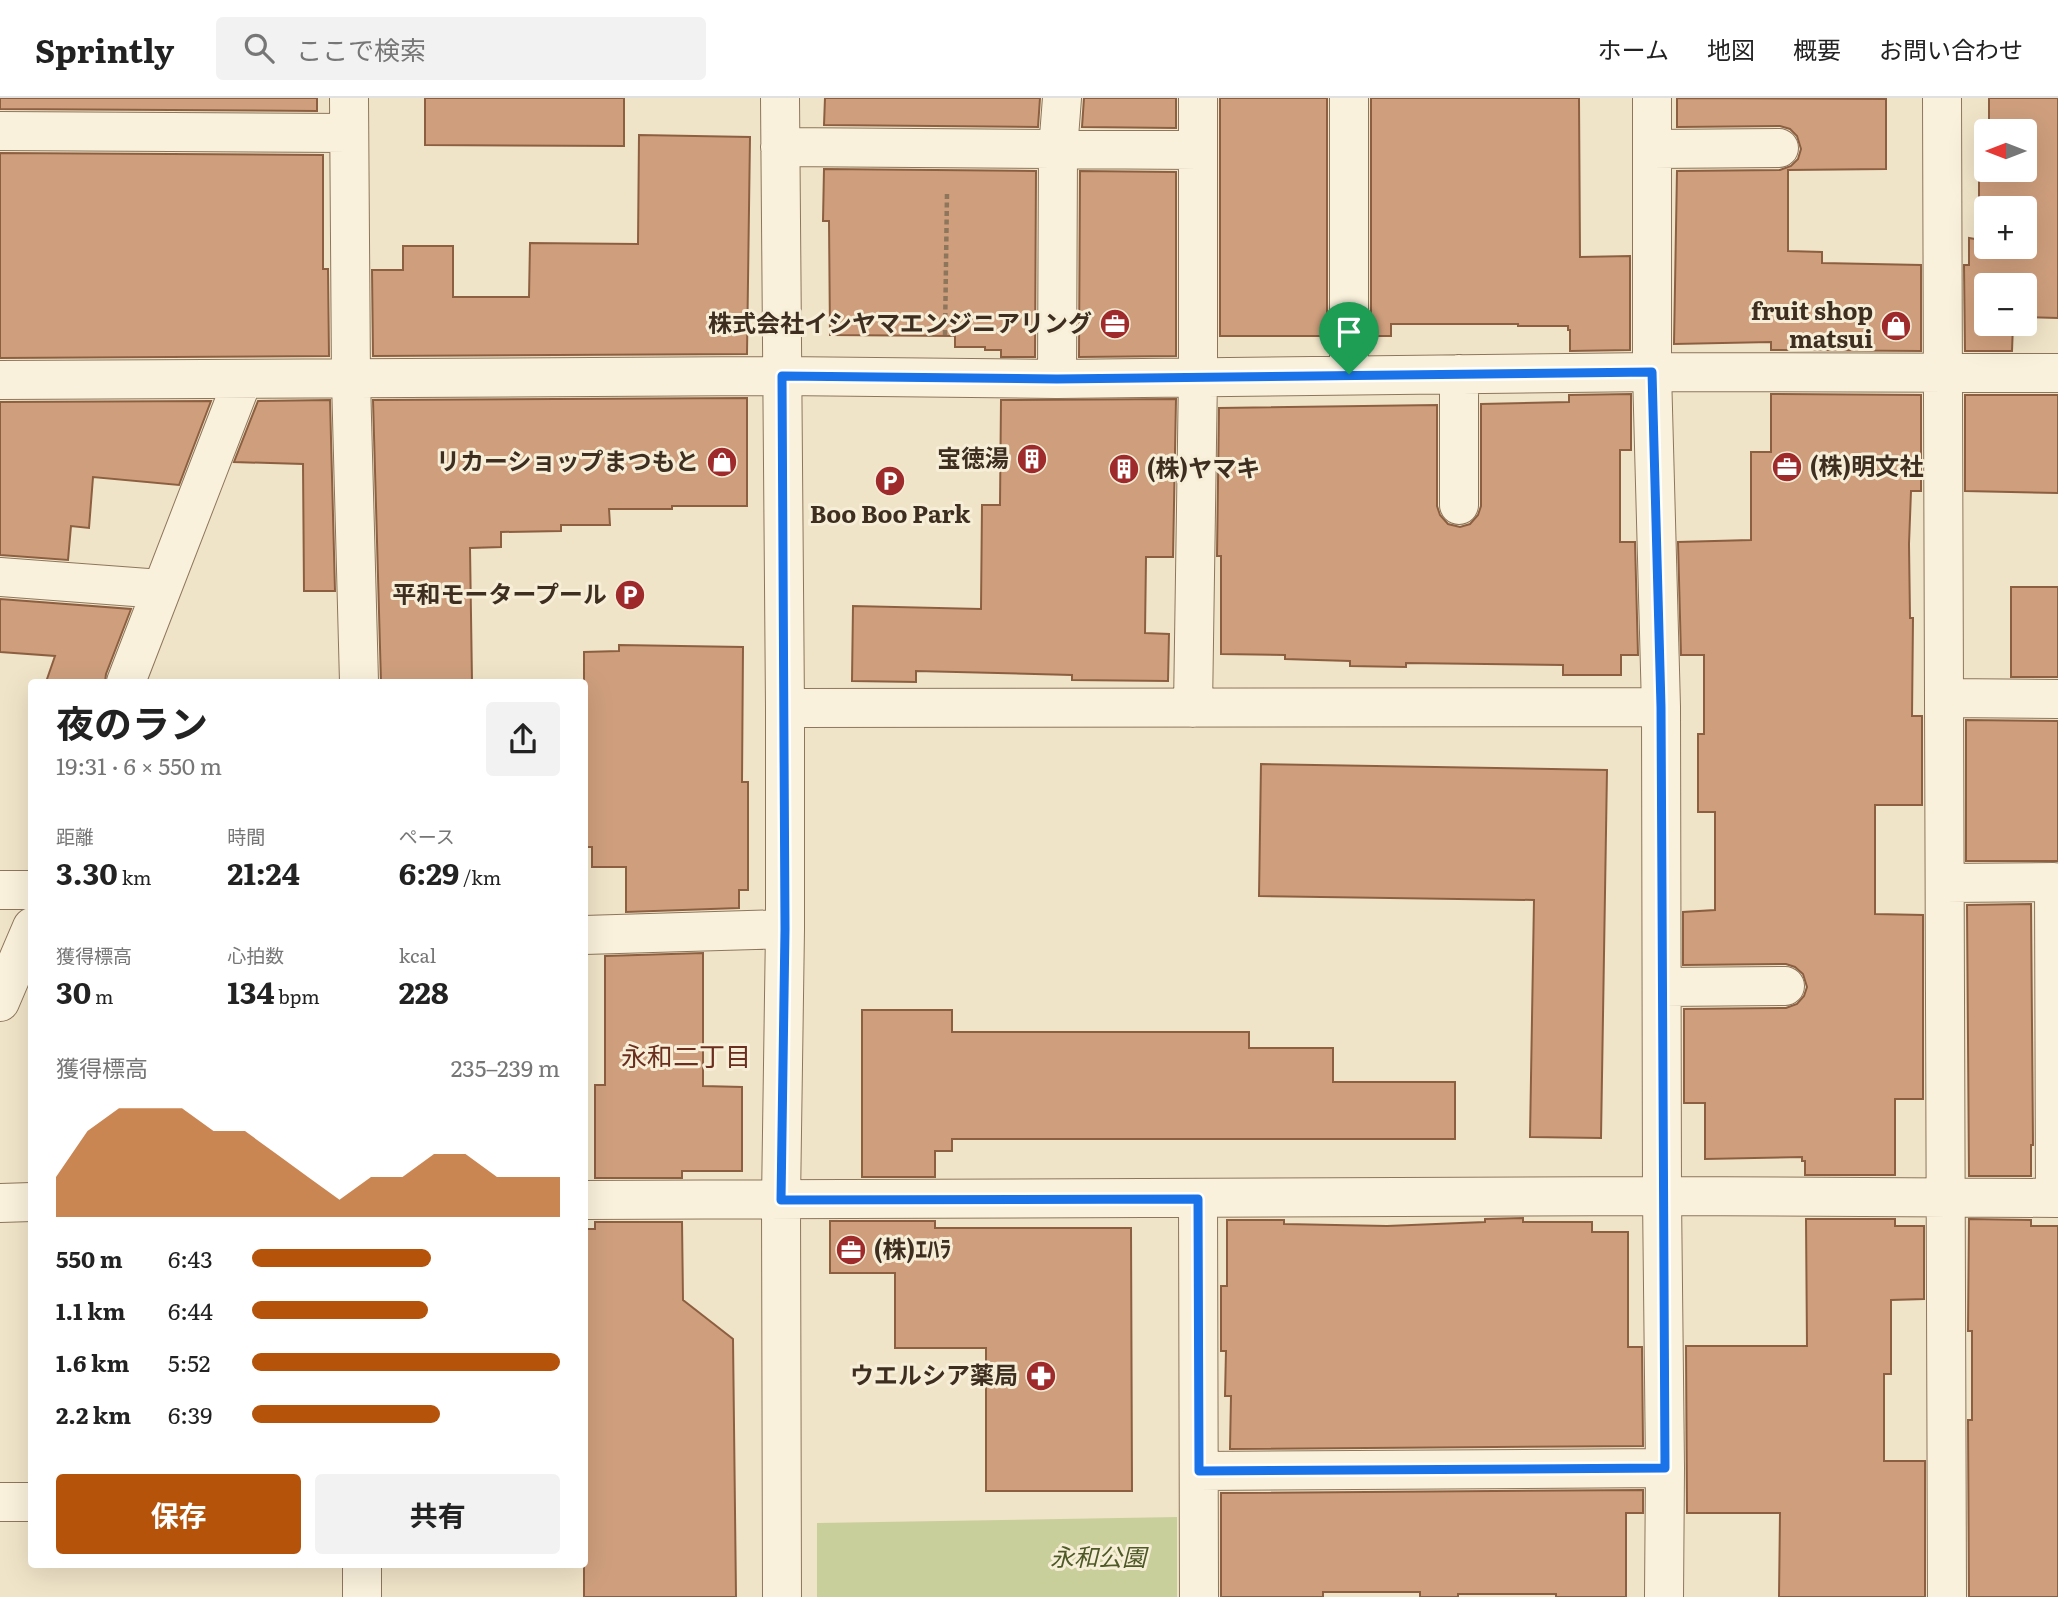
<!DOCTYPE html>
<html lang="ja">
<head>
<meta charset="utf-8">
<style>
	:root { --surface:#fff; --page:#f2f2f2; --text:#222; --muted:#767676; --line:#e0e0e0; --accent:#b45309 }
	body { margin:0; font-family:Literata,"Noto Sans JP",serif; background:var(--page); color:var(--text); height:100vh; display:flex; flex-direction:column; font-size:26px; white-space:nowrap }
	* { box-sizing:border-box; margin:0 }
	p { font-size:23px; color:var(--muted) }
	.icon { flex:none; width:38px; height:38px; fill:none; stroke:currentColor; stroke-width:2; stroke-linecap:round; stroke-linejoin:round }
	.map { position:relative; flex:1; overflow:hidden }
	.side { position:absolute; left:28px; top:581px; width:560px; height:889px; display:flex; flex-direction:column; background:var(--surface); border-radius:7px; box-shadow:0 7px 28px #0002 }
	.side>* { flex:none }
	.needle { width:46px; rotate:270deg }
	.tools { position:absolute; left:1974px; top:21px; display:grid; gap:14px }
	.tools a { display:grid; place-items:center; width:63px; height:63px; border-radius:7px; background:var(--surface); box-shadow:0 7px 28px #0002; font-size:35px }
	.pin { position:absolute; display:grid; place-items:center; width:60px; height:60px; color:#fff; margin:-72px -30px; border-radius:50% 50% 50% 0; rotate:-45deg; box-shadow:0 0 7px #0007 }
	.pin .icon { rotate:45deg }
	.round { display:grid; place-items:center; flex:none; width:74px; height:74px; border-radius:7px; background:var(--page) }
	.head { display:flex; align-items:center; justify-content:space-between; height:119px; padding:0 28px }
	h1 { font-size:38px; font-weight:700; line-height:52px }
	.stats { display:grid; grid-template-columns:repeat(3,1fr); gap:10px; height:119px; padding:7px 28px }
	.stats div { display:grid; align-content:center }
	.stats b { font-size:30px; font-weight:700 }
	.stats small { font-size:19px; font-weight:400 }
	.stats p { font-size:19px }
	.chart { height:196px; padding:14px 28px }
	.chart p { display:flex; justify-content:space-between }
	.chart svg { width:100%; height:126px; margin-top:7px; fill:var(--accent); opacity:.7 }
	.cta { display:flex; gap:14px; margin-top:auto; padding:14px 28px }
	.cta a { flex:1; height:80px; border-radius:7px; background:var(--accent); color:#fff; font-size:28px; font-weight:700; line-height:80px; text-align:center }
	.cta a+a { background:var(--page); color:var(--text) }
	ul { padding:0 28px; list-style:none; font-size:23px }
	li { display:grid; grid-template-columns:112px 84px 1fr; align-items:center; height:52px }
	li i { height:18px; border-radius:9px; background:var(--accent) }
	header { display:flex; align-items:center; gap:42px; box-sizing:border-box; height:98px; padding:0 35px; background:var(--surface); border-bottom:2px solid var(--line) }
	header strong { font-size:33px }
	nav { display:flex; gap:38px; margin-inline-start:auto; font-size:24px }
	.search { width:490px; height:63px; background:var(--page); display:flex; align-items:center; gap:18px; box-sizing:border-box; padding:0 24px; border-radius:7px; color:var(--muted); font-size:26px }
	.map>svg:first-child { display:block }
</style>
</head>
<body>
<header>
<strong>Sprintly</strong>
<div class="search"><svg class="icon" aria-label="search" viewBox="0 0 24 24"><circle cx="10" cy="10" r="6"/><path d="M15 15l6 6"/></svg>ここで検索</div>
<nav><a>ホーム</a><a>地図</a><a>概要</a><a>お問い合わせ</a></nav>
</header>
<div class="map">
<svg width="2058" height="1499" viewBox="0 0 2058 1499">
	<rect width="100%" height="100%" fill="#f0e4c8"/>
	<path fill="#c9cf9b" d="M1177 1419V1499H817V1425Z"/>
	<path fill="#cf9f7d" stroke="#8d5f41" stroke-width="2" fill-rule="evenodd" d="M0 0H317V13L0 11Z
		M425 0H624V48L425 47Z
		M825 0H1040L1038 29 824 27Z
		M1084 0H1176V30L1082 29Z
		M1220 0H1327V238H1220Z
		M1371 0H1579L1580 159 1630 158V252L1570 253V232H1568V228H1518V226H1391V238H1371Z
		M1677 0 1886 1V71L1788 72V153L1822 154V165L1921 167V253L1771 252V244L1674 246 1677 73 1780 72 1791 68 1798 61 1801 51 1797 38 1790 31 1780 28 1677 29Z
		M1989 0H2058V220L2025 219V187H1986V226H2013L2012 253H1965L1964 167H1969V140L1975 141V109H1979V78H1982L1981 42H1986V72H2025V33H1989ZM1986 110H2025V149H1986Z
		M639 37 750 39 747 256 373 258 372 172H403V148H453V199H529L530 145 638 146Z
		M0 55 323 57V171H328L329 258 0 260Z
		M824 71 1036 73 1035 259H1001V252H985V249H955V238L830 237 829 123H823Z
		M1080 73 1176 74V258L1079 259Z
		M1631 296V352H1620V444H1635L1638 557H1621V577H1563V567L1406 565V569L1350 568V563L1285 561V557L1221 556V458H1217L1219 310 1437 307V408L1440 417 1448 426 1460 429 1470 426 1478 417 1481 408V306L1569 304V297Z
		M1771 296 1921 297V393H1911L1909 446 1910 520H1913L1912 618H1922V707H1875V816L1923 817V1001H1895V1077H1805V1063H1802V1059L1705 1061V1005H1684V911L1786 910 1797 906 1804 898 1807 889 1803 876 1795 869 1786 866 1683 867V814L1715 812V714H1698V636H1704V557H1681L1678 444 1751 442V354H1771Z
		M1965 297H2058V395L1965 393Z
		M747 300V408H672V411H609L610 427H561V433L501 434V449L470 450 472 584H381L373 302Z
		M1176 301 1173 459H1146L1145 535 1169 536 1168 583 1072 582V577L916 573V584L852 583 853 508 981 511 982 407H1000L1001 302Z
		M330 302 335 493H304L303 366 234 364 258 303Z
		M211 303 179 387 93 379 89 430 71 428 68 462 0 457V304Z
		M2011 489H2058V579H2011Z
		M0 501 131 511 106 576 105 584H46L55 558 0 554Z
		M619 547 743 549 742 684H748V792H739V810L626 814V769H592V749H584V554L619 553Z
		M1966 622 2058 623V763H1966Z
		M1261 666 1607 672 1601 1040 1530 1039 1534 802 1259 798Z
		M2031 806 2033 1047H2031V1078H1969L1967 807Z
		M703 855V988L742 989V1073H682V1080H595V987H605V858Z
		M862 912H952V934H1249V950H1333V984H1455V1041H952V1053H935V1079H862Z
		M1523 1120V1124H1592V1134H1628V1249H1642L1643 1348 1230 1351 1231 1298H1225L1226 1253H1221V1188H1227V1122H1284V1126L1387 1128 1485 1124V1121Z
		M1806 1121H1895V1128H1924V1201L1891 1202V1276H1884V1363H1925V1499H1779L1780 1415H1687L1686 1248H1807Z
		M1969 1121 2031 1122V1128H2058V1499H1969L1968 1322H1972V1233H1968Z
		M830 1123H935V1130H1131L1132 1393H986V1250H895V1175H830Z
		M595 1124H682L683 1202 733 1241 736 1499H584V1131H595Z
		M1643 1392V1415H1626V1499H1556V1496H1458V1499H1420V1494H1323V1499H1221V1395Z"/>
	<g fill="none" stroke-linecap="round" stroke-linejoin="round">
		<g stroke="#8d765c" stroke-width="40">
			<path id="minor" d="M349 0 351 282 359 584
				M780 0 785 610V831L781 1102 782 1499
				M1349 0V276
				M1652 0V274L1661 609 1662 1098 1665 1370 1664 1499
				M1942 0 1947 1499
				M0 33 349 35
				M780 49 1198 52
				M1652 51 1779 50
				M1459 276V407
				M1057 281 1058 52 1062 0
				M0 282 782 278 1057 281 1652 274 2058 275
				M0 479 161 491
				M126 584 243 281
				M1946 600 2058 601
				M785 610 1661 609
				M1193 610 1198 278V0
				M1946 785 2054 784 2055 1100
				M0 792H32
				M584 837 785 831
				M1662 889 1785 888
				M0 904 32 829
				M1198 1101 1199 1499
				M584 1102 1662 1098 2058 1100
				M0 1105 32 1104
				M1199 1373 1665 1370
				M0 1404H32
				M362 1466V1499"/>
		</g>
		<path stroke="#8d765c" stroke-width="4.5" stroke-dasharray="5 3.5" stroke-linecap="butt" d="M945 237 947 95"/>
		<use href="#minor" stroke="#faf1dc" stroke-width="38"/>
	</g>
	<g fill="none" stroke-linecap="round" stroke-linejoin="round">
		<g stroke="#fff" stroke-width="14">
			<path id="route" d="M1652 274 1661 609 1665 1370 1199 1373 1198 1101 781 1102 785 831 782 278 1057 281Z"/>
		</g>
		<use href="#route" stroke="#1a73e8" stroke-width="9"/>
	</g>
	<defs>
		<g id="office-disc" transform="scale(1.575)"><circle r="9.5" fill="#9e2a2b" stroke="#f7eed8"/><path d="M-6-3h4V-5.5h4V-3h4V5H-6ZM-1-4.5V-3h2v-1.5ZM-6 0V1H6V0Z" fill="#fff"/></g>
		<g id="shop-disc" transform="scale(1.575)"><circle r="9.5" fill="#9e2a2b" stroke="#f7eed8"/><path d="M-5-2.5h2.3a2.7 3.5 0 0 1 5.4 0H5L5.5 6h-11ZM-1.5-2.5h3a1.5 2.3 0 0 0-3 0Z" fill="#fff"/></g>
		<g id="building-disc" transform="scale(1.575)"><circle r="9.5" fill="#9e2a2b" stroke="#f7eed8"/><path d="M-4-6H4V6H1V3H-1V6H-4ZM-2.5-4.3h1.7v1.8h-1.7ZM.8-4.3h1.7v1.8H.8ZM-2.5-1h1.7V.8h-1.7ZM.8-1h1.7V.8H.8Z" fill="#fff"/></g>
		<g id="parking-disc" transform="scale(1.575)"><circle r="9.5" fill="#9e2a2b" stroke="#f7eed8"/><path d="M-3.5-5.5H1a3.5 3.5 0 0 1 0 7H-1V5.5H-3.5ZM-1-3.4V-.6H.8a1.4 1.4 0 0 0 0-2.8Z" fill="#fff"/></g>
		<g id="pharmacy-disc" transform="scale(1.575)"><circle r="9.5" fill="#9e2a2b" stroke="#f7eed8"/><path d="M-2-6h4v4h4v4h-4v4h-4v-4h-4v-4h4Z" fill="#fff"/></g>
	</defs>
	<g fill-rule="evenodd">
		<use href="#office-disc" x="1115" y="226"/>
		<use href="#shop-disc" x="1896" y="228"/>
		<use href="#building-disc" x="1032" y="361"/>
		<use href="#shop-disc" x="722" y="364"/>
		<use href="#office-disc" x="1787" y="369"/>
		<use href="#building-disc" x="1124" y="371"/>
		<use href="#parking-disc" x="890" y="383"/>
		<use href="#parking-disc" x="630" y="497"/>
		<use href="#office-disc" x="851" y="1152"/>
		<use href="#pharmacy-disc" x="1041" y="1278"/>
	</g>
	<g text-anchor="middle" stroke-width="6" stroke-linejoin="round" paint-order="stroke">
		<g font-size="24" font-weight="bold" fill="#3d2e20" stroke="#f7eed8" text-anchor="end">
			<text x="1873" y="222">fruit shop<tspan x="1873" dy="28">matsui</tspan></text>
			<text x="1092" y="234">株式会社イシヤマエンジニアリング</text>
			<text x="1009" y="369">宝徳湯</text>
			<text x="699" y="372">リカーショップまつもと</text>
			<text x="1810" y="377" text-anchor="start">(株)明文社</text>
			<text x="1147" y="379" text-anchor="start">(株)ヤマキ</text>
			<text x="890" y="425" text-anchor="middle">Boo Boo Park</text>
			<text x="607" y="505">平和モータープール</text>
			<text x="874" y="1160" text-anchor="start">(株)ｴﾊﾗ</text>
			<text x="1018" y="1286">ウエルシア薬局</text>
		</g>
		<g font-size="24" font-style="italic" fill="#4d5a26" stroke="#f7eed8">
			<text x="1098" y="1468">永和公園</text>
		</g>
		<g font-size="26" fill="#6b2e1e" stroke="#f7eed8">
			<text x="686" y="968">永和二丁目</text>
		</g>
	</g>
</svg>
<div class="tools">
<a><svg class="needle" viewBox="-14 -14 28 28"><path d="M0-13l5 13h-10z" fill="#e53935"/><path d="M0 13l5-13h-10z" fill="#767676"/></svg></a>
<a>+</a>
<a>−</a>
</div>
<div class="pin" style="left:1349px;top:276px;background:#1e9e55"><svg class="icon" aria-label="arrive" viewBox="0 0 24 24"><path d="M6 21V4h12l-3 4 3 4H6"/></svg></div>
<section class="side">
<div class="head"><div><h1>夜のラン</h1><p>19:31 · 6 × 550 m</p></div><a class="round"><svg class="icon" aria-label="share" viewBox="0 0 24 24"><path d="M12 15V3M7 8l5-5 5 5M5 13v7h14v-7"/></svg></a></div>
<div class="stats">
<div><p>距離</p><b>3.30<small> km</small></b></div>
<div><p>時間</p><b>21:24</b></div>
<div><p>ペース</p><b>6:29<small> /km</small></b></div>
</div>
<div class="stats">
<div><p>獲得標高</p><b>30<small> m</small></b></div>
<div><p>心拍数</p><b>134<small> bpm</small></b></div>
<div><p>kcal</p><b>228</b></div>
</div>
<div class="chart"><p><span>獲得標高</span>235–239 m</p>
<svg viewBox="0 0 160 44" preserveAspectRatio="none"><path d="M0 44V30L10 14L20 6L30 6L40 6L50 14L60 14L70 22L80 30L90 38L100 30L110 30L120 22L130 22L140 30L150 30L160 30V44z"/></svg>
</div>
<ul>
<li><b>550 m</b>6:43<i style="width:58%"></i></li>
<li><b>1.1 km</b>6:44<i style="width:57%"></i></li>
<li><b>1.6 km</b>5:52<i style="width:100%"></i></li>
<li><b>2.2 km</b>6:39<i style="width:61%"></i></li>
</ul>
<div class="cta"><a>保存</a><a>共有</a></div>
</section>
</div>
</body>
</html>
